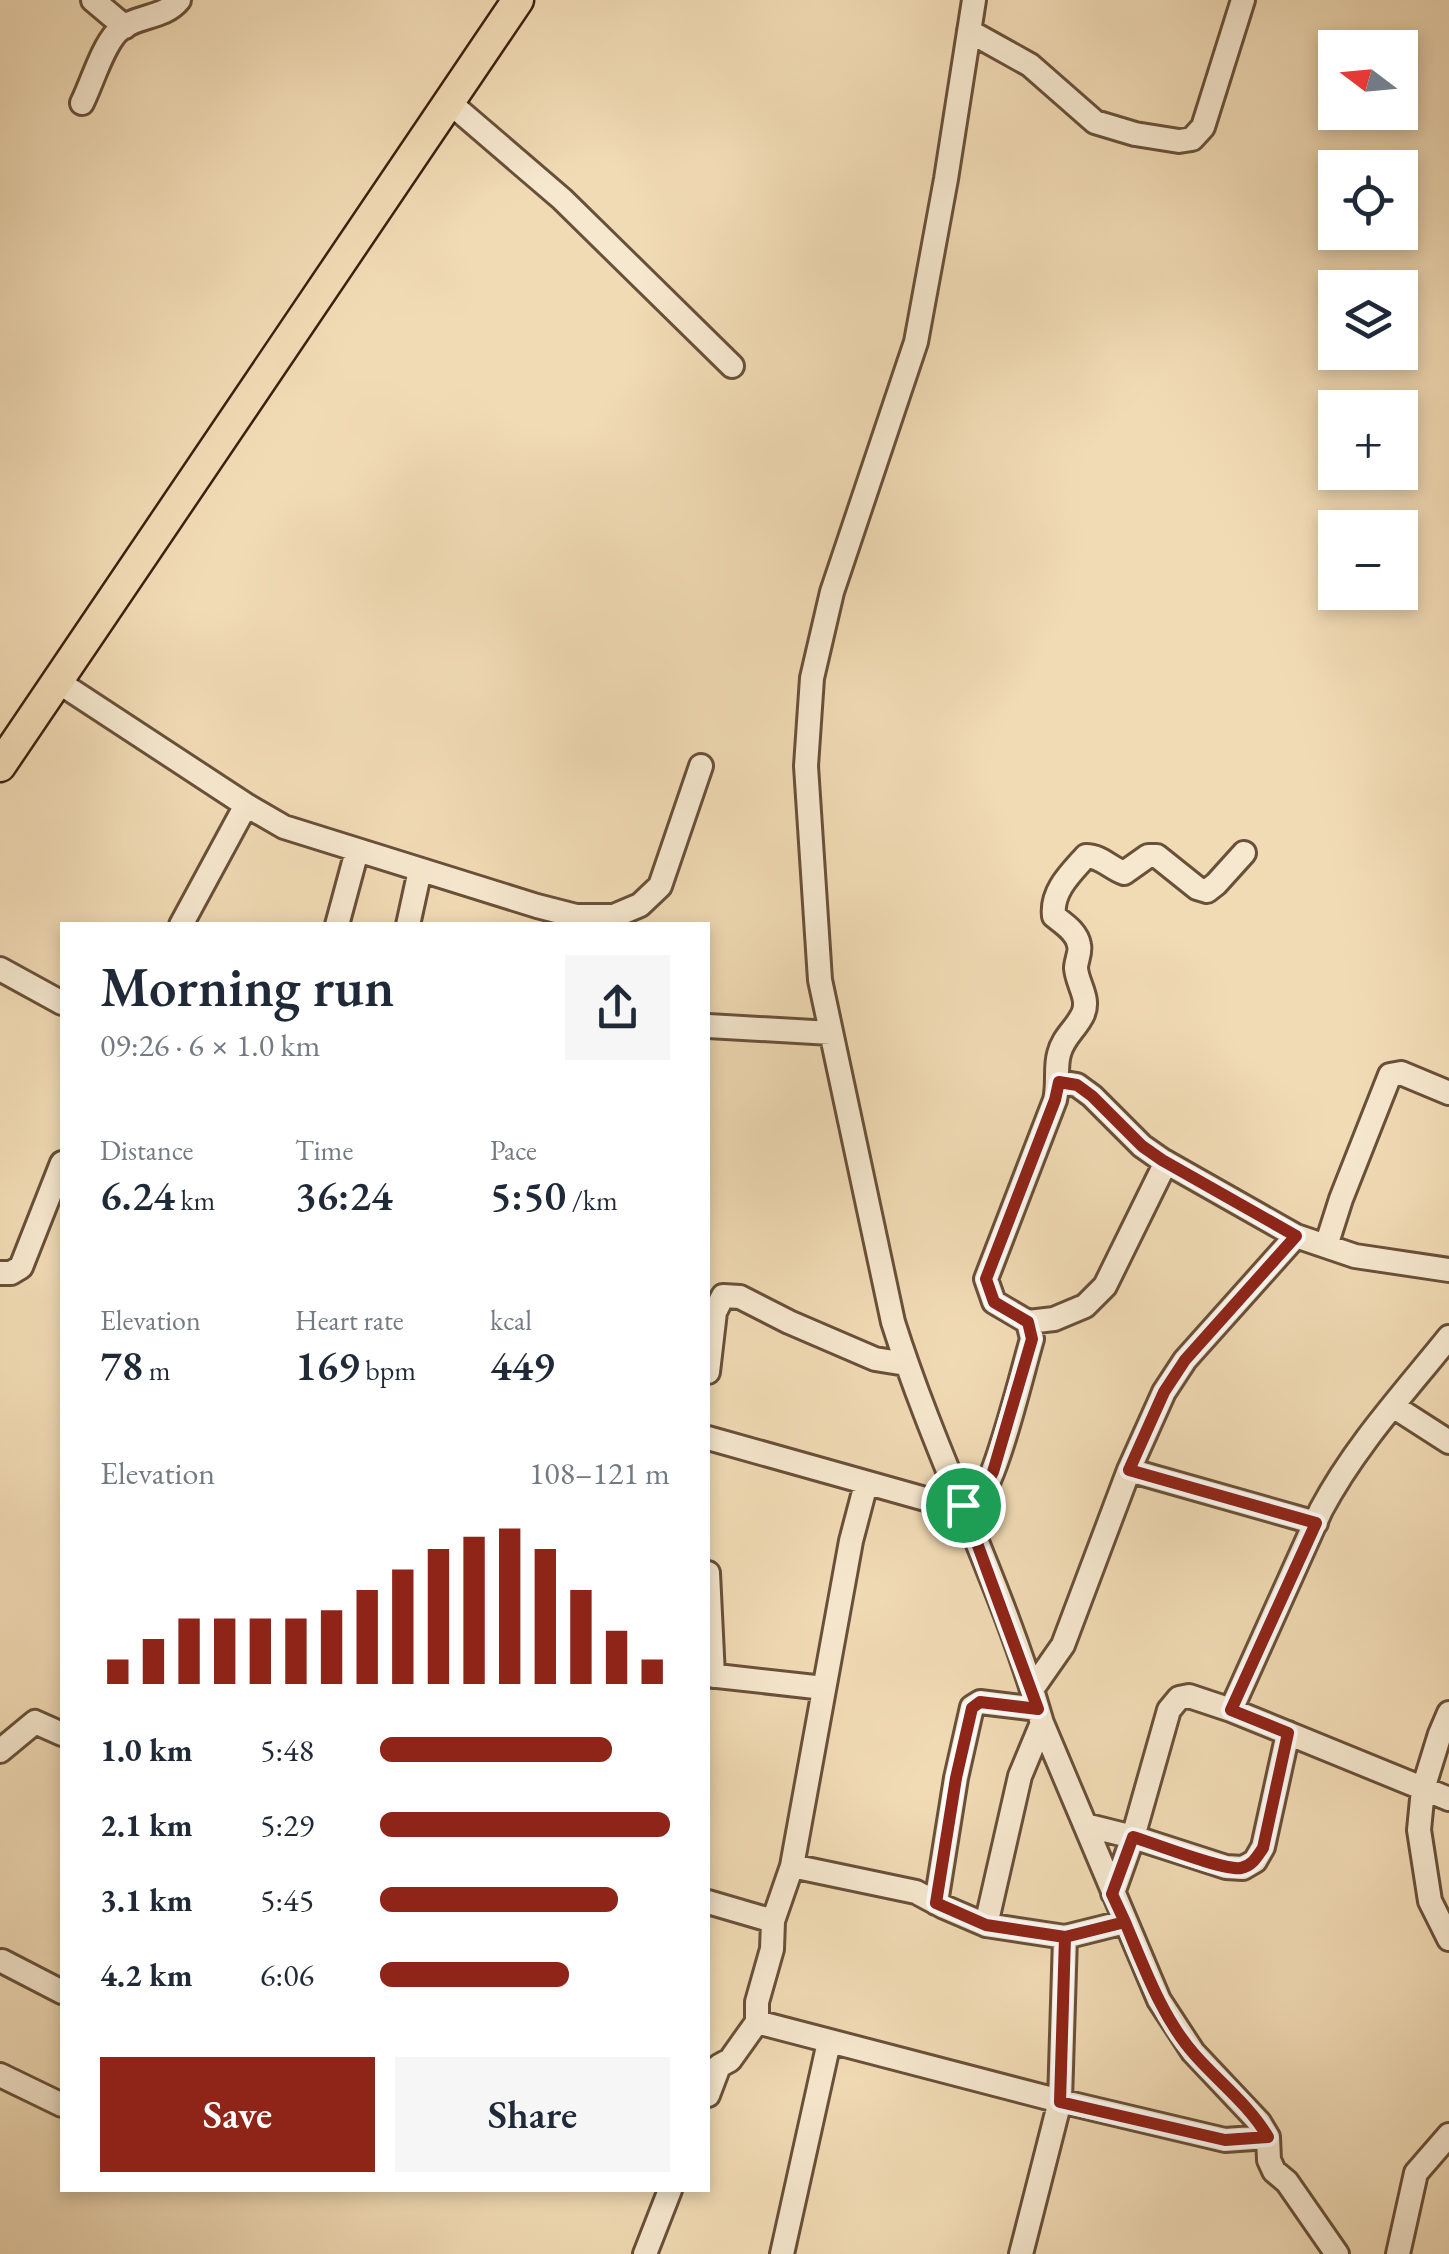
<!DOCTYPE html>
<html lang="en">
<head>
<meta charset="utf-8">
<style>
	:root { --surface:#fff; --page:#f6f6f7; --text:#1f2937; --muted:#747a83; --accent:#8f2418 }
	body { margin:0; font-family:"EB Garamond",serif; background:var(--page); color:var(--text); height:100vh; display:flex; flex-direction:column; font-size:38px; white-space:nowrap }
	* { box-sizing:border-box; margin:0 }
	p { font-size:32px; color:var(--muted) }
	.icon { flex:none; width:55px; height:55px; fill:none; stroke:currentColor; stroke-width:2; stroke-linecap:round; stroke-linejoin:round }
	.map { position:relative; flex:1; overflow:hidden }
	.drawer { position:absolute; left:60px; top:922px; width:650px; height:1270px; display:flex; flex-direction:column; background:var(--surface); border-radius:0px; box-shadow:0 5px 15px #0003 }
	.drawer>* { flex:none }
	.needle { width:65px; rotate:286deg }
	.controls { position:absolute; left:1318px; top:30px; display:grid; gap:20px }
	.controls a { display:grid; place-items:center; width:100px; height:100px; border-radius:0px; background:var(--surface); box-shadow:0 5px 15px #0003; font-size:50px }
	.pin { position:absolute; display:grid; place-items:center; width:85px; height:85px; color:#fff; margin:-42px; border:5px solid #fff; border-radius:50%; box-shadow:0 2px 10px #0007 }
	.round { display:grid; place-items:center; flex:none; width:105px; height:105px; border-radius:0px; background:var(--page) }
	.head { display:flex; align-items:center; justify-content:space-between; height:170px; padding:0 40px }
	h1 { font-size:55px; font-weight:600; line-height:75px }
	.stats { display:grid; grid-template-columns:repeat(3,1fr); gap:15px; height:170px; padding:10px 40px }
	.stats div { display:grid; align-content:center }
	.stats b { font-size:42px; font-weight:600 }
	.stats small { font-size:28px; font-weight:400 }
	.stats p { font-size:28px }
	.chart { height:280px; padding:20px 40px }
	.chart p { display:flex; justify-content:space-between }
	.chart svg { width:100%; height:180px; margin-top:10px; stroke:var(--accent); stroke-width:6 }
	.cta { display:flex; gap:20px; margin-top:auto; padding:20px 40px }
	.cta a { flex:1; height:115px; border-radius:0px; background:var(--accent); color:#fff; font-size:40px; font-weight:600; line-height:115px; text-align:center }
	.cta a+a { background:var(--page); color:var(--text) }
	ul { padding:0 40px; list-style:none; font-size:32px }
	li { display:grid; grid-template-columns:160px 120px 1fr; align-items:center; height:75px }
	li i { height:25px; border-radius:12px; background:var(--accent) }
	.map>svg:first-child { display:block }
</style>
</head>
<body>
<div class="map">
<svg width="1449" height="2254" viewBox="0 0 1449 2254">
	<rect width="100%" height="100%" fill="#f1dbb5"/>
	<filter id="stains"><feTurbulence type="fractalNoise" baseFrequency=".002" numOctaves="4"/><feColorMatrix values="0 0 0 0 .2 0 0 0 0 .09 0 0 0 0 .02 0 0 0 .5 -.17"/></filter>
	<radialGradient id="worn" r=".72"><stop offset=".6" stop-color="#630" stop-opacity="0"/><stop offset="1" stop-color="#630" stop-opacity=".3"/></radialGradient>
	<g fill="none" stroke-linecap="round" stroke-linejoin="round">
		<g stroke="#695039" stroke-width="28">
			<path id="minor" d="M93 0 125 27
				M974 0 946 179 916 342 832 592 812 678 806 766 820 980 893 1322C936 1458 1003 1586 1042 1723L1159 2000 1193 2052 1259 2122 1268 2137 1269 2160 1274 2171 1287 2182 1337 2254
				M969 31 1030 65 1095 122 1135 134 1179 141 1192 139 1203 127 1243 0
				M449 102 562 199 732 366
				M82 103C92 83 102 48 117 32 134 15 164 19 179 0
				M57 681 246 805 284 827 537 906 576 916H614L640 905 660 886 701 766
				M181 925 246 805
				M337 925 357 851
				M408 925 420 870
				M0 969 62 1003
				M708 1026 831 1033
				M1059 1082 1077 1085 1092 1096 1142 1146 1162 1160 1296 1236 1355 1256 1449 1270
				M1326 1246 1341 1199 1390 1075 1401 1073 1449 1093
				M0 1273H11L21 1267 62 1163
				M1028 1322 1054 1319 1085 1306 1105 1286 1166 1162
				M708 1372 715 1312 723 1296 740 1297 789 1322 875 1359 906 1364
				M1393 1406 1449 1442
				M708 1438 943 1504C956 1505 970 1506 980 1496 997 1478 1023 1369 1032 1339L1028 1322 994 1302 986 1279 1055 1100C1059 1083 1055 1068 1059 1054 1063 1037 1076 1029 1083 1014 1090 998 1077 984 1076 968 1076 961 1081 952 1079 945 1077 932 1064 924 1054 916 1051 891 1071 873 1086 856 1101 856 1110 868 1124 873L1148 856H1157L1197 888 1207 891 1216 884 1244 853
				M1129 1470 1316 1523
				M708 1573 713 1676
				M708 1675 824 1688
				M1033 1688 1063 1645 1129 1470 1164 1392 1185 1360 1296 1236
				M1231 1710 1321 1510C1355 1446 1404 1393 1449 1337
				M1449 1713 1440 1734 1423 1789 1419 1830 1430 1901 1449 1939
				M0 1751 35 1722 62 1734
				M1085 1825 1133 1837 1226 1867 1243 1868 1255 1861 1263 1847 1288 1733
				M792 1866 916 1892 944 1907 986 1925 1065 1937 1125 1922
				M1113 1893 1133 1837 1169 1710 1179 1698 1189 1696 1231 1710 1449 1799
				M708 1902 773 1921
				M936 1903 956 1778 972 1707 980 1702 1038 1709
				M986 1925 1020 1776 1042 1723
				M2 1961 62 1992
				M757 2022 1060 2101 1225 2140 1268 2137
				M0 2075 62 2105
				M708 2095 719 2066 730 2060 757 2022V2002L772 1949 773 1921 792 1866 851 1541 866 1484
				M645 2254 670 2190
				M782 2254 829 2042
				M1021 2254 1060 2101 1065 1937
				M1398 2254 1416 2173 1449 2135"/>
		</g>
		<g stroke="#3c2110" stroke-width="35">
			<path id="major" d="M0 766 518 0"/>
		</g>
		<use href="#minor" stroke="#f6e8cf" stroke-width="22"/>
		<use href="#major" stroke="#f1dbb5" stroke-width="30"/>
	</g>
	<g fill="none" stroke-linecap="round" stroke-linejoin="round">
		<g stroke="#fff" stroke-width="20">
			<path id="route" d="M963 1505 1038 1709 980 1702 972 1708 956 1778 936 1903 986 1925 1065 1937 1125 1922C1144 1967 1162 2018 1195 2055 1219 2082 1249 2105 1268 2137L1225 2140 1060 2102 1065 1937 1125 1922 1112 1894 1133 1837C1153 1843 1224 1871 1241 1868 1252 1866 1257 1857 1263 1848L1288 1733 1231 1710 1316 1523 1129 1470 1164 1392 1185 1360 1296 1236 1162 1160 1142 1146 1092 1096 1077 1085 1059 1082 1055 1100 986 1279 994 1302 1028 1322 1032 1339 993 1472 980 1496 963 1505"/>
		</g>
		<use href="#route" stroke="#8f2418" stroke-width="12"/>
	</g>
	<rect width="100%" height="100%" filter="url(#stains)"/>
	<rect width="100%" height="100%" fill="url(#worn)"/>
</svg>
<div class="controls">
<a><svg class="needle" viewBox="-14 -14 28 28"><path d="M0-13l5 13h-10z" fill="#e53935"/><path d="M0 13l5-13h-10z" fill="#747a83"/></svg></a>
<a><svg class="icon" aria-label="locate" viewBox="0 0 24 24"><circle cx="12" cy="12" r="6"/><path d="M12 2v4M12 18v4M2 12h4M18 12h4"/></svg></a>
<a><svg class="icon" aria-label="layers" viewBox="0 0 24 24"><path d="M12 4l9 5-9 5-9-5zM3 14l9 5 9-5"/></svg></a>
<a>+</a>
<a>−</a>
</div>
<div class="pin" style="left:963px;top:1505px;background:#1e9e55"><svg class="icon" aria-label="arrive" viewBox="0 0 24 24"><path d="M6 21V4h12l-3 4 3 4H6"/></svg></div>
<section class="drawer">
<div class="head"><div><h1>Morning run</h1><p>09:26 · 6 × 1.0 km</p></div><a class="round"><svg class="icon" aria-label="share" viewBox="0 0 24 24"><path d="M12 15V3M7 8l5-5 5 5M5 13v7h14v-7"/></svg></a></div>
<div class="stats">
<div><p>Distance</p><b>6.24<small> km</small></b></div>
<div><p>Time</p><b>36:24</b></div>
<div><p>Pace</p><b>5:50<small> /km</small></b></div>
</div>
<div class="stats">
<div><p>Elevation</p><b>78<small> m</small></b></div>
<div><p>Heart rate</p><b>169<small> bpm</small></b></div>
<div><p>kcal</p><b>449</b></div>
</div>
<div class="chart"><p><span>Elevation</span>108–121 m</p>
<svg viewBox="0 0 160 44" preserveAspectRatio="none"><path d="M5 44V38M15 44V33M25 44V28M35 44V28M45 44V28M55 44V28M65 44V26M75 44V21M85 44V16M95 44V11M105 44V8M115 44V6M125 44V11M135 44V21M145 44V31M155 44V38"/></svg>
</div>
<ul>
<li><b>1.0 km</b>5:48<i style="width:80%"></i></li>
<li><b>2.1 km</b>5:29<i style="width:100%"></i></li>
<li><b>3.1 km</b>5:45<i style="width:82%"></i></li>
<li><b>4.2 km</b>6:06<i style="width:65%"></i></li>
</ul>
<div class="cta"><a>Save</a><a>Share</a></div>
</section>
</div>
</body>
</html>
